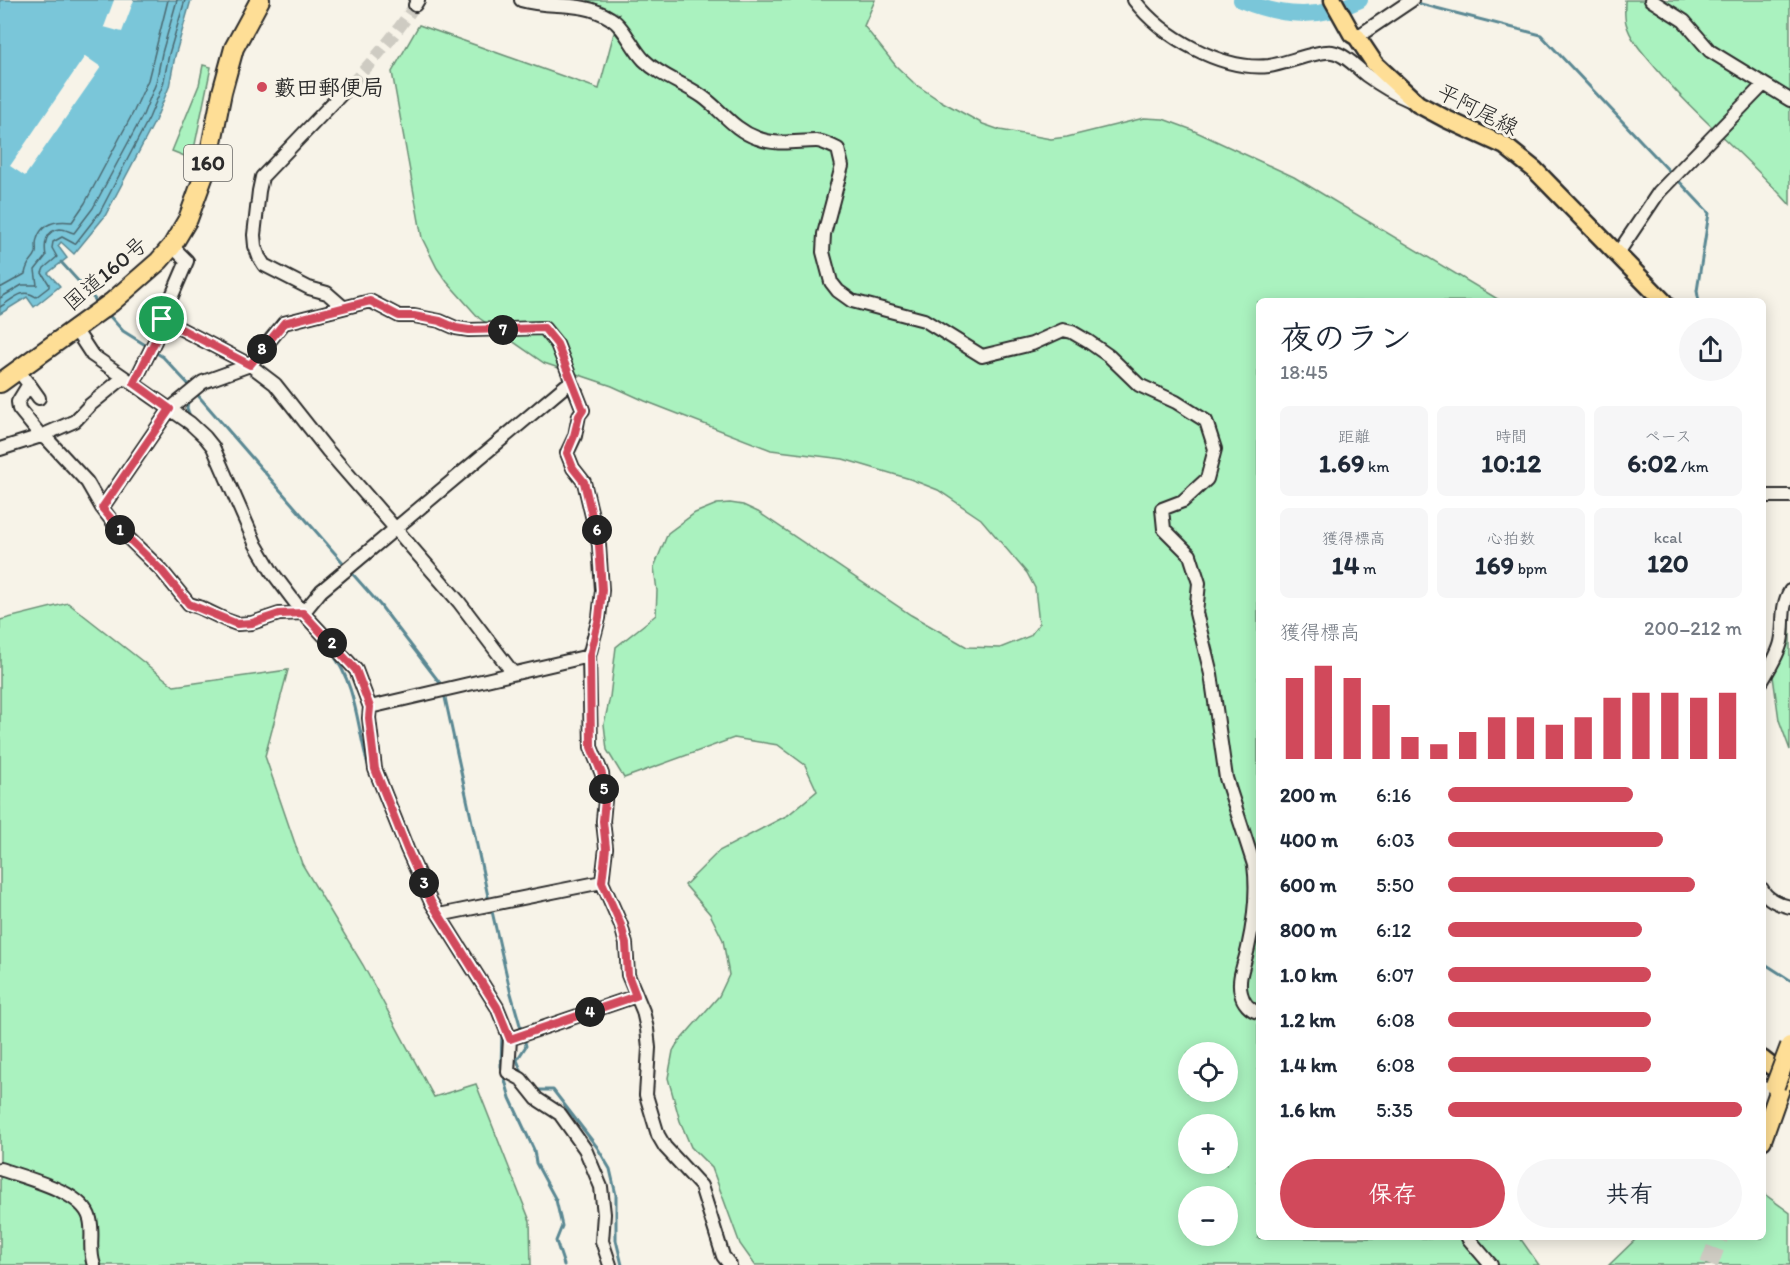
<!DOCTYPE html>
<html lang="ja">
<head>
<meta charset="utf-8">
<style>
	:root { --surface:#fff; --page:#f6f6f7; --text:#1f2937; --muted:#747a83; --accent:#d1495b }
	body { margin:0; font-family:Itim,"Klee One",sans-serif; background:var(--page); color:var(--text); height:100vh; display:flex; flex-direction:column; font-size:22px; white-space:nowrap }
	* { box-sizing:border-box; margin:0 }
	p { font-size:20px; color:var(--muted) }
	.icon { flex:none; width:33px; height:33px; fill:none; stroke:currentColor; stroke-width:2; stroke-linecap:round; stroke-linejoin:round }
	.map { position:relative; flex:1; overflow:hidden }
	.sheet { position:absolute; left:1256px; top:298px; width:510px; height:942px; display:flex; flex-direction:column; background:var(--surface); border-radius:9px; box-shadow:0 3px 15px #0003 }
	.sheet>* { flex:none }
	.fabs { position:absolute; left:1178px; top:1042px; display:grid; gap:12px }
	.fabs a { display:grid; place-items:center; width:60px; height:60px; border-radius:50%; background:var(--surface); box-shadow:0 3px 15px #0003; font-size:30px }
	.pin { position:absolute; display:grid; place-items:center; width:51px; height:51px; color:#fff; margin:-26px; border:3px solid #fff; border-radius:50%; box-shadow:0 2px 6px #0007 }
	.km { position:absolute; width:30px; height:30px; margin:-15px; border-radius:50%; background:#222; color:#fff; font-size:16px; line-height:30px; text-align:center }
	.round { display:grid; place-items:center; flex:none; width:63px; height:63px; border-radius:32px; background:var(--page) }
	.overview { display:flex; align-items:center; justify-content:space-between; height:102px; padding:0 24px }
	h1 { font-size:33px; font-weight:700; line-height:45px }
	.stats { display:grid; grid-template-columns:repeat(3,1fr); gap:9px; height:102px; padding:6px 24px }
	.stats div { display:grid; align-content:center; border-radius:9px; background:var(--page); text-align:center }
	.stats b { font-size:26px; font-weight:700 }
	.stats small { font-size:16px; font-weight:400 }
	.stats p { font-size:16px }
	.chart { height:168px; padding:12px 24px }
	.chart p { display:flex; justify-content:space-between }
	.chart svg { width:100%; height:108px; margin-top:6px; stroke:var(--accent); stroke-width:6 }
	.primary-button { display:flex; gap:12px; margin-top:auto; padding:12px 24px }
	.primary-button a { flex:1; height:69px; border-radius:36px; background:var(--accent); color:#fff; font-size:24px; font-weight:700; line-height:69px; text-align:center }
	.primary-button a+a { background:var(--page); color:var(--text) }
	ul { padding:0 24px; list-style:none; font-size:20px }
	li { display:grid; grid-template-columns:96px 72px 1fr; align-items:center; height:45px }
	li i { height:15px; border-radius:8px; background:var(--accent) }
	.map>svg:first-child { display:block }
</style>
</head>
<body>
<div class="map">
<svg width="1790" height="1265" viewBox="0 0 1790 1265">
	<rect width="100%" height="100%" fill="#f7f3e8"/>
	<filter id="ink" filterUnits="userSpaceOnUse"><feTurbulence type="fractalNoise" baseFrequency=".0167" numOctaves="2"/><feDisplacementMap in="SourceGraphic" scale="12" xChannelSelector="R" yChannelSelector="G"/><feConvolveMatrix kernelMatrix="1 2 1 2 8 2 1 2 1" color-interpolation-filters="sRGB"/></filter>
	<g filter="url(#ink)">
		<path fill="#aaf2bf" stroke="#6a8e75" stroke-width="1.5" fill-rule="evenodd" d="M587 0H875L864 26 896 66 915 84 939 100 983 124 1000 130 1051 139 1067 137 1144 118 1163 119 1190 129 1294 177 1501 301 1258 302V1238H1520L1539 1265H755L740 1244 712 1168 691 1147 680 1121 668 1078 673 1051 677 1044 719 996 729 975 723 940 710 914 685 885 719 851 788 815 817 791 805 765 778 745 734 738 624 778 607 750 604 724 610 697 616 647 656 615 657 591 654 567 668 533 695 513 717 504 730 503 743 505 758 512 911 615 967 647 1000 648 1030 636 1039 624 1035 588 1027 573 981 519 938 490 910 479 843 459 771 450 645 401 612 386 544 363 479 318 447 282 437 268 422 238 392 72 419 25 599 89 619 14ZM1188 1053H1227V1092H1188ZM1188 1125H1227V1164H1188ZM1188 1197H1227V1236H1188Z
			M1625 0H1790V205C1747 156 1695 116 1654 66 1643 53 1630 39 1626 23 1624 16 1625 7 1625 0Z
			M203 65 211 67 192 159 172 151 199 85Z
			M1790 594V750L1779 720 1772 669Z
			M68 603 174 686 288 670 265 756 302 864 363 965 434 1097 476 1084 530 1221 531 1265H0V620Z
			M1763 1193 1790 1213V1265H1609L1637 1238H1762Z"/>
		<path fill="#7ac6d9" stroke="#5a8893" stroke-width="1.5" d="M0 0H191L175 56 169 87 155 121 105 216 74 254 61 242 58 246 67 258 48 273 60 286 34 307 27 297 0 314Z"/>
		<path fill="#f7f3e8" d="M114 0H134L122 32 104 27Z
			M85 56 101 67 25 176 10 166Z"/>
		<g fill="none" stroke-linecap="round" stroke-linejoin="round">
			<path stroke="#4b6971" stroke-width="1.5" d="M0 288 25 274C27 261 33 261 36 253 37 249 35 243 37 239 42 222 57 220 72 222L85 203 134 111 148 80 168 0
				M0 298 22 285H37L35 270 46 256C44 245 45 230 60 229 65 229 70 232 74 233L93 208 143 115 156 83 162 53 177 0
				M0 307C14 299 22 287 36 297L49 287V284L42 273 44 268 57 257 52 248 53 242 62 237 75 244 100 212 149 118 163 85 169 54 185 0"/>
			<path stroke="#5a8893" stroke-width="3" d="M1413 2 1541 35 1672 174
				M1677 179 1709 213 1697 291 1699 302
				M61 262 98 303
				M106 312 123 331 147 346
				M155 352 163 357 191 387
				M195 392 346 566
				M188 399 187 408 191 419
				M350 571 380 605 443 687
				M332 653C357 686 357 729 369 768
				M444 693 489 901
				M372 777 383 805
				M491 907 510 990 522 1032
				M442 930 468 973
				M1762 962 1790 980
				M502 1033 501 1066 510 1098 534 1150 536 1163 556 1200 562 1226 556 1241 564 1265
				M523 1075 517 1060 526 1046 524 1038
				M535 1090H553L597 1147 610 1169 616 1195V1240L622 1265"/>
			<path stroke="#7ac6d9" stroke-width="16" d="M1241 0C1282 17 1320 20 1360 0"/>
			<path stroke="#cecbc2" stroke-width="12" stroke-dasharray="12 6" stroke-linecap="butt" d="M351 84C375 59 396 34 415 5"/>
			<path stroke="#cecbc2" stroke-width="18" stroke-dasharray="18 9" stroke-linecap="butt" d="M1709 1265 1719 1238"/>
			<g stroke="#2b2b2b" stroke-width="16">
				<path id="minor" d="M521 0C551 9 582 0 610 18 625 27 632 48 644 60 661 77 684 83 703 97 721 110 734 130 757 138 777 146 796 141 816 141 823 141 831 146 838 149L842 166 824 234 823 252 831 282 838 291 852 301 924 320 982 356 1032 344 1063 330 1072 332 1089 342 1109 356 1139 385 1176 402 1206 421 1215 449 1207 479 1183 501 1162 509 1164 529 1190 555 1199 583 1196 613 1211 674 1226 778 1254 865C1258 893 1254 921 1248 948 1245 963 1237 978 1241 993 1243 1003 1250 1010 1258 1012
					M1134 0C1162 37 1222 71 1269 66 1284 64 1319 50 1332 52 1345 54 1356 67 1366 75 1380 85 1393 93 1409 100
					M1651 0 1684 21 1710 51 1790 100
					M415 5 418 0
					M1357 37 1412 0
					M1618 253 1659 192 1764 84
					M343 307 327 293 309 288 264 265 259 257 255 246 254 235 259 191 262 177 351 84
					M162 319 250 365 275 384 328 451 459 602 513 673
					M75 329 92 355 190 423 205 437 213 447 256 545 272 572 303 613 356 670 370 707 369 718 375 769 407 849 431 902 497 1007 510 1039 508 1072 521 1079 537 1099 560 1114 585 1149 601 1187 604 1214 602 1241 610 1265
					M18 370 39 398 29 384 18 402 19 409 41 436 49 441 87 482 102 508 115 525 162 571 189 604 199 607 226 620 237 624 252 623 279 614 303 613 321 591 570 382
					M134 383 155 341 162 319 187 261 172 246
					M0 449 41 436 75 421 90 405 123 378
					M1762 496H1790
					M102 508 170 409 203 382 250 365 284 323 370 301 399 316H414L440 321 456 328 469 330 544 328 557 344 583 410 579 415 575 436 567 453 573 468 584 482 599 545 602 590 599 618 589 656 591 747 602 774 605 800 603 821 606 848 602 882 621 925 626 944 628 975 643 1011 647 1029 649 1048 646 1095 658 1135 665 1147 701 1186 723 1256 730 1265
					M1762 681C1769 669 1778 655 1781 642 1785 624 1780 608 1790 591
					M370 707 589 656
					M1762 889C1766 899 1780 905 1790 907
					M439 915 602 882
					M510 1039 636 996
					M0 1169C25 1178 83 1191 90 1219 94 1235 88 1249 94 1265
					M1468 1238 1491 1265"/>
			</g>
			<g stroke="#2b2b2b" stroke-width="21">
				<path id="major" d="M1333 0 1352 34 1357 37 1375 64 1418 104 1446 119 1505 146 1535 170 1664 302
					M1762 1059 1790 1081"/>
			</g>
			<g stroke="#2b2b2b" stroke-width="22">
				<path id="highway" d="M0 383 112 302 159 261 172 246 188 219 207 167 222 92 234 48 260 0
					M1762 1140 1780 1089"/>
			</g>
			<use href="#minor" stroke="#f7f3e8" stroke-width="12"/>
			<use href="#major" stroke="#fede96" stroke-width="16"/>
			<use href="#highway" stroke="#fede96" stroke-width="18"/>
			<g stroke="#2b2b2b" stroke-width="22" stroke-linecap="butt">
				<path id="highway-bridge" d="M1775 1086 1790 1046"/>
			</g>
			<use href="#highway-bridge" stroke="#fede96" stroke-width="18"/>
		</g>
	</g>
	<g fill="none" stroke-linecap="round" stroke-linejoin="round" filter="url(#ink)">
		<g stroke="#fff" stroke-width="12">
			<path id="route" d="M370 301 399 316H414L440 321 456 328 469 330 544 328 557 344 583 410 579 416 574 436 567 453 573 468 584 482 599 545 602 590 599 618 590 656 591 747 602 774 605 800 603 821 606 848 602 882 621 925 626 944 628 975 636 996 510 1039 497 1007 431 902 407 849 375 769 369 718 370 707 356 670 303 613 279 614 252 623 237 624 189 604 162 571 126 536 102 508 170 409 134 383 155 341 162 319 250 365 284 323Z"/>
		</g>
		<use href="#route" stroke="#d1495b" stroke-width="8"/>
	</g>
	<circle fill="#d1495b" stroke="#f7f3e8" stroke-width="2" cx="262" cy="87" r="6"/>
	<g text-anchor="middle" stroke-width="6" stroke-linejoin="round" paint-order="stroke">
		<rect fill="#f7f3e8" stroke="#686764" stroke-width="1.5" x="184" y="145" width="48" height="36" rx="4.5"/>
		<g font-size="21" font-weight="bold" fill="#2b2b2b">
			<text x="208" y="170">160</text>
		</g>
		<g font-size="22" font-weight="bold" fill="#2b2b2b" stroke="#f7f3e8" text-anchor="start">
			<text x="274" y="95">藪田郵便局</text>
		</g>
		<g font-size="22" fill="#2b2b2b" stroke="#f7f3e8">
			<text transform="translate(1478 109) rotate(27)" y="8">平阿尾線</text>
			<text transform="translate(105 273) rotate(-40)" y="8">国道160号</text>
		</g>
	</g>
</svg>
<div class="fabs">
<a><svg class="icon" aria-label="locate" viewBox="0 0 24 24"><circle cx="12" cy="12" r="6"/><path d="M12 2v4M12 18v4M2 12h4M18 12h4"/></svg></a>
<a>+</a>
<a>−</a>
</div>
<div class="pin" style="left:162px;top:319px;background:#1e9e55"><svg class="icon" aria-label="arrive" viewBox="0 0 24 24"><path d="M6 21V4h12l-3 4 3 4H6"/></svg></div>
<b class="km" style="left:120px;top:530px">1</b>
<b class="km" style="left:332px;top:643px">2</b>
<b class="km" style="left:424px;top:883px">3</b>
<b class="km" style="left:590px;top:1012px">4</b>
<b class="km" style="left:604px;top:789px">5</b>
<b class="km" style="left:597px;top:530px">6</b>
<b class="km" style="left:503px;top:330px">7</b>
<b class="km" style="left:262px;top:349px">8</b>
<section class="sheet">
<div class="overview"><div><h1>夜のラン</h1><p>18:45</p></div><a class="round"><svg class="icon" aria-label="share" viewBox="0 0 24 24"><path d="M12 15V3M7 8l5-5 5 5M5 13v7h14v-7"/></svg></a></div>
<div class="stats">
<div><p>距離</p><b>1.69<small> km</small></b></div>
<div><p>時間</p><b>10:12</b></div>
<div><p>ペース</p><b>6:02<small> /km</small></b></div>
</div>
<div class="stats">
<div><p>獲得標高</p><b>14<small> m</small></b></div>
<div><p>心拍数</p><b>169<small> bpm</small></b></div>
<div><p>kcal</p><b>120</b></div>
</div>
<div class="chart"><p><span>獲得標高</span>200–212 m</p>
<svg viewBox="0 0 160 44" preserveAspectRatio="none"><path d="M5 44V11M15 44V6M25 44V11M35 44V22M45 44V35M55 44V38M65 44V33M75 44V27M85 44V27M95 44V30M105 44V27M115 44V19M125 44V17M135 44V17M145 44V19M155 44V17"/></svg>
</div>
<ul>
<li><b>200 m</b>6:16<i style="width:63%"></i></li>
<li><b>400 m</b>6:03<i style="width:73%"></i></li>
<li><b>600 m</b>5:50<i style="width:84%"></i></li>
<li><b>800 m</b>6:12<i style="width:66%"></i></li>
<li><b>1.0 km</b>6:07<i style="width:69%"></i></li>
<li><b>1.2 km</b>6:08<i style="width:69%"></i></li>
<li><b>1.4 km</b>6:08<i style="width:69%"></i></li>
<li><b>1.6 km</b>5:35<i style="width:100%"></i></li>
</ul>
<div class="primary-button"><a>保存</a><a>共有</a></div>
</section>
</div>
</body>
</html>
